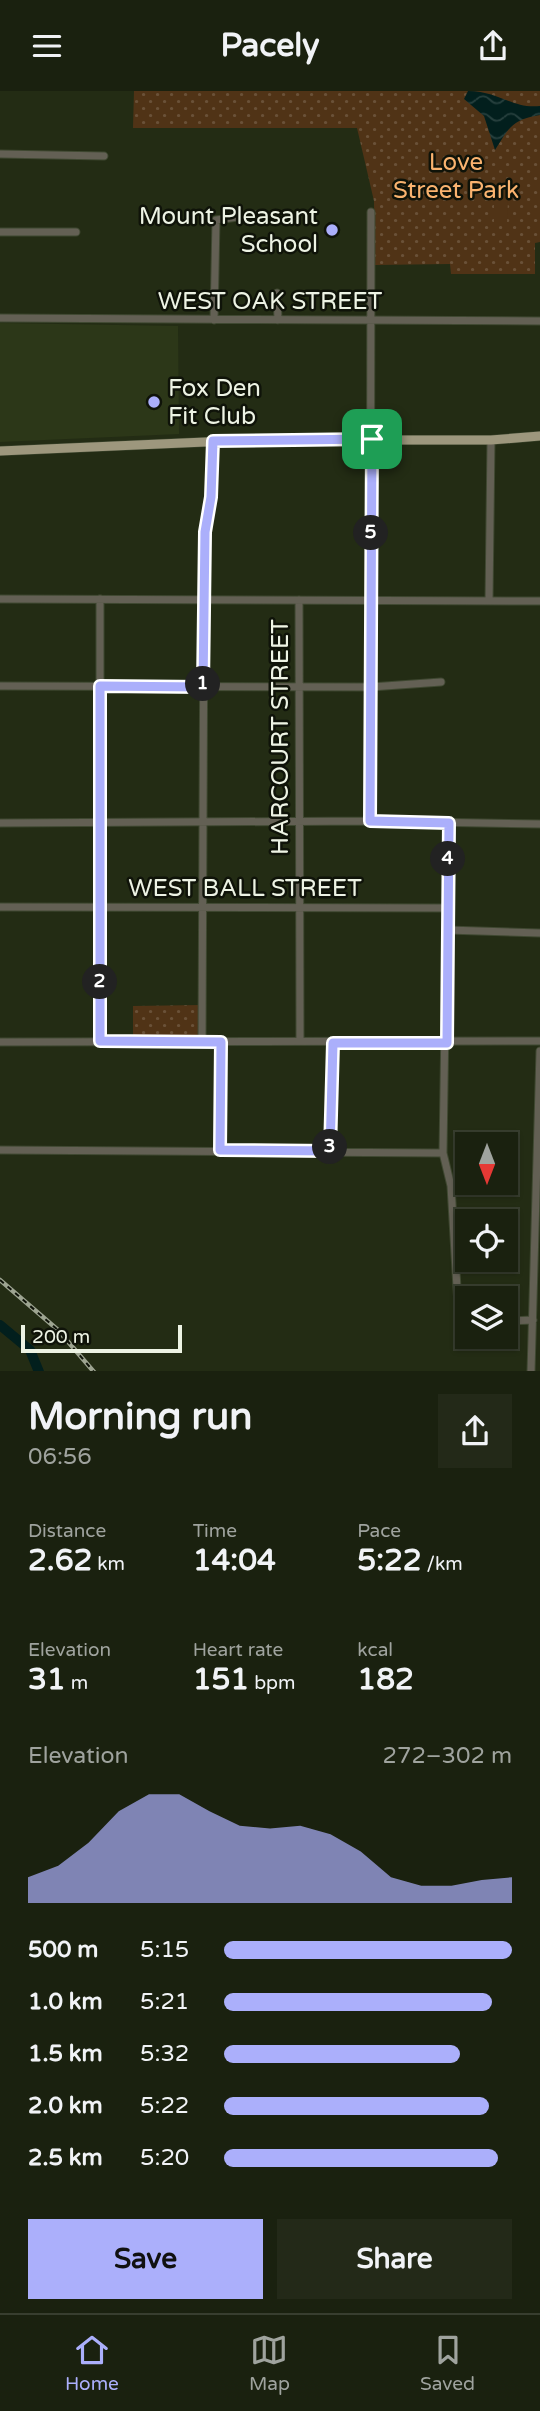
<!DOCTYPE html>
<html lang="en">
<head>
<meta charset="utf-8">
<style>
	:root { --surface:#1a210f; --page:#232918; --text:#f1f3f6; --muted:#9fa39e; --line:#383e2f; --accent:#abaffb }
	body { margin:0; font-family:"Varela Round",sans-serif; background:var(--page); color:var(--text); height:100vh; display:flex; flex-direction:column; font-size:26px; white-space:nowrap }
	* { box-sizing:border-box; margin:0 }
	p { font-size:23px; color:var(--muted) }
	.icon { flex:none; width:38px; height:38px; fill:none; stroke:currentColor; stroke-width:2; stroke-linecap:round; stroke-linejoin:round }
	.map { position:relative; height:1280px; overflow:hidden }
	.sheet { display:flex; flex-direction:column; background:var(--surface); flex:1 }
	.sheet>* { flex:none }
	.needle { width:46px; rotate:180deg }
	.controls { position:absolute; left:455px; top:1041px; display:grid; gap:14px }
	.controls a { display:grid; place-items:center; width:63px; height:63px; border-radius:0px; background:var(--surface); box-shadow:0 2px 5px #0004,0 0 0 2px var(--line); font-size:35px }
	.scale { position:absolute; left:21px; bottom:18px; width:161px; box-sizing:border-box; padding-left:7px; border:4px solid #edf3e4; border-top:0; font-size:19px; line-height:24px; white-space:nowrap; color:#edf3e4; -webkit-text-stroke:5px #0f1309; paint-order:stroke }
	.pin { position:absolute; display:grid; place-items:center; width:60px; height:60px; color:#fff; margin:-30px; border-radius:14px; box-shadow:0 4px 10px #0006 }
	.km { position:absolute; width:35px; height:35px; margin:-18px; border-radius:50%; background:#222; color:#fff; font-size:19px; line-height:35px; text-align:center }
	.round { display:grid; place-items:center; flex:none; width:74px; height:74px; border-radius:0px; background:var(--page) }
	.summary { display:flex; align-items:center; justify-content:space-between; height:119px; padding:0 28px }
	h1 { font-size:38px; font-weight:700; line-height:52px }
	.stats { display:grid; grid-template-columns:repeat(3,1fr); gap:10px; height:119px; padding:7px 28px }
	.stats div { display:grid; align-content:center }
	.stats b { font-size:30px; font-weight:700 }
	.stats small { font-size:19px; font-weight:400 }
	.stats p { font-size:19px }
	.chart { height:196px; padding:14px 28px }
	.chart p { display:flex; justify-content:space-between }
	.chart svg { width:100%; height:126px; margin-top:7px; fill:var(--accent); opacity:.7 }
	.cta { display:flex; gap:14px; margin-top:auto; padding:14px 28px }
	.cta a { flex:1; height:80px; border-radius:0px; background:var(--accent); color:#111; font-size:28px; font-weight:700; line-height:80px; text-align:center }
	.cta a+a { background:var(--page); color:var(--text) }
	ul { padding:0 28px; list-style:none; font-size:23px }
	li { display:grid; grid-template-columns:112px 84px 1fr; align-items:center; height:52px }
	li i { height:18px; border-radius:9px; background:var(--accent) }
	header { display:flex; justify-content:space-between; align-items:center; height:91px; padding:0 28px; background:var(--surface); font-size:32px; font-weight:700 }
	.tabs { display:flex; justify-content:space-around; align-items:center; height:98px; border-top:2px solid var(--line); background:var(--surface); font-size:19px; color:var(--muted) }
	.tabs a { display:grid; justify-items:center; gap:4px }
	.tabs .selected { color:var(--accent) }
	.map>svg:first-child { display:block }
</style>
</head>
<body>
<header><svg class="icon" aria-label="menu" viewBox="0 0 24 24"><path d="M4 6h16M4 12h16M4 18h16"/></svg>Pacely<svg class="icon" aria-label="share" viewBox="0 0 24 24"><path d="M12 15V3M7 8l5-5 5 5M5 13v7h14v-7"/></svg></header>
<div class="map">
<svg width="540" height="1281" viewBox="0 0 540 1281">
	<defs>
		<pattern id="green-dots" width="8" height="8" patternUnits="userSpaceOnUse" patternTransform="scale(1.75)"><rect width="8" height="8" fill="#503316"/><path d="M2 2h.1M6 6h.1" fill="none" stroke="#6a5138" stroke-width="1.8" stroke-linecap="round"/></pattern>
		<pattern id="water-waves" width="16" height="10" patternUnits="userSpaceOnUse" patternTransform="scale(1.75)"><rect width="16" height="10" fill="#021f1d"/><path d="M0 5q4-4 8 0t8 0" fill="none" stroke="#27403e"/></pattern>
	</defs>
	<rect width="100%" height="100%" fill="#232c14"/>
	<path fill="#2c3718" d="M0 232 178 235 179 343 0 351Z"/>
	<path fill="url(#green-dots)" d="M134 0H540V151L535 152V183H451L450 173 375 174 374 110 357 37H133Z
		M201 914 199 947H133V915Z"/>
	<path fill="#503316" d="M494 108H508L507 132H494Z"/>
	<path fill="url(#water-waves)" d="M468 0C499 0 512 18 540 15V24C511 29 509 37 495 59L484 25 464 8Z"/>
	<g fill="none" stroke-linecap="round" stroke-linejoin="round">
		<path stroke="#021f1d" stroke-width="10" d="M0 1234 30 1259 39 1281"/>
		<g stroke="#3f4831" stroke-width="9">
			<path id="minor" d="M0 63 104 65
				M0 141H76
				M277 202 278 229
				M0 227 540 230
				M214 229 216 129 260 123
				M0 508 540 510
				M100 508V950
				M299 509 300 950
				M489 510 491 349
				M0 595 371 596 441 591
				M370 730 371 121
				M0 732 370 730 540 733
				M448 732 443 1062 451 1095 459 1231H467
				M0 816 448 817
				M447 839 540 842
				M0 951 540 950
				M202 951 204 510C205 456 212 404 213 350
				M0 1059 443 1062
				M220 1059 221 951
				M330 1061 333 952
				M506 1230 533 1229
				M531 1281 540 960"/>
		</g>
		<g stroke="#3f4831" stroke-width="10">
			<path id="major" d="M0 360 251 349H491L540 345"/>
		</g>
		<use href="#minor" stroke="#636054" stroke-width="7"/>
		<use href="#major" stroke="#9d977d" stroke-width="9"/>
		<g stroke="#9da491" stroke-width="4.5">
			<path id="rail" d="M0 1189 58 1239 94 1281"/>
		</g>
		<use href="#rail" stroke="#0f1309" stroke-width="2" stroke-dasharray="5" stroke-linecap="butt"/>
	</g>
	<g fill="none" stroke-linecap="round" stroke-linejoin="round">
		<g stroke="#fff" stroke-width="14">
			<path id="route" d="M372 348 370 730 449 732 447 952H333L330 1060 220 1059 221 951 100 950V595L203 596 205 441 211 406 213 350Z"/>
		</g>
		<use href="#route" stroke="#abaffb" stroke-width="9"/>
	</g>
	<g fill="#abaffb" stroke="#0f1309" stroke-width="2.5">
		<circle cx="332" cy="139" r="7"/>
		<circle cx="154" cy="311" r="7"/>
	</g>
	<g text-anchor="middle" stroke-width="5" stroke-linejoin="round" paint-order="stroke">
		<g font-size="24" fill="#fab36f" stroke="#0f1309">
			<text x="456" y="79">Love<tspan x="456" dy="28">Street Park</tspan></text>
		</g>
		<g font-size="24" fill="#edf3e4" stroke="#0f1309" text-anchor="end">
			<text x="318" y="133">Mount Pleasant<tspan x="318" dy="28">School</tspan></text>
			<text x="168" y="305" text-anchor="start">Fox Den<tspan x="168" dy="28">Fit Club</tspan></text>
		</g>
		<g font-size="24" fill="#edf3e4" stroke="#0f1309">
			<text x="270" y="218">WEST OAK STREET</text>
			<text transform="translate(280 646) rotate(-90)" y="8">HARCOURT STREET</text>
			<text x="245" y="805">WEST BALL STREET</text>
		</g>
	</g>
</svg>
<div class="controls">
<a><svg class="needle" viewBox="-14 -14 28 28"><path d="M0-13l5 13h-10z" fill="#e53935"/><path d="M0 13l5-13h-10z" fill="#9fa39e"/></svg></a>
<a><svg class="icon" aria-label="locate" viewBox="0 0 24 24"><circle cx="12" cy="12" r="6"/><path d="M12 2v4M12 18v4M2 12h4M18 12h4"/></svg></a>
<a><svg class="icon" aria-label="layers" viewBox="0 0 24 24"><path d="M12 4l9 5-9 5-9-5zM3 14l9 5 9-5"/></svg></a>
</div>
<div class="scale">200 m</div>
<div class="pin" style="left:372px;top:348px;background:#1e9e55"><svg class="icon" aria-label="arrive" viewBox="0 0 24 24"><path d="M6 21V4h12l-3 4 3 4H6"/></svg></div>
<b class="km" style="left:203px;top:593px">1</b>
<b class="km" style="left:100px;top:891px">2</b>
<b class="km" style="left:330px;top:1056px">3</b>
<b class="km" style="left:448px;top:768px">4</b>
<b class="km" style="left:371px;top:442px">5</b>
</div>
<section class="sheet">
<div class="summary"><div><h1>Morning run</h1><p>06:56</p></div><a class="round"><svg class="icon" aria-label="share" viewBox="0 0 24 24"><path d="M12 15V3M7 8l5-5 5 5M5 13v7h14v-7"/></svg></a></div>
<div class="stats">
<div><p>Distance</p><b>2.62<small> km</small></b></div>
<div><p>Time</p><b>14:04</b></div>
<div><p>Pace</p><b>5:22<small> /km</small></b></div>
</div>
<div class="stats">
<div><p>Elevation</p><b>31<small> m</small></b></div>
<div><p>Heart rate</p><b>151<small> bpm</small></b></div>
<div><p>kcal</p><b>182</b></div>
</div>
<div class="chart"><p><span>Elevation</span>272–302 m</p>
<svg viewBox="0 0 160 44" preserveAspectRatio="none"><path d="M0 44V35L10 31L20 23L30 12L40 6L50 6L60 12L70 17L80 18L90 17L100 20L110 26L120 35L130 38L140 38L150 36L160 35V44z"/></svg>
</div>
<ul>
<li><b>500 m</b>5:15<i style="width:100%"></i></li>
<li><b>1.0 km</b>5:21<i style="width:93%"></i></li>
<li><b>1.5 km</b>5:32<i style="width:82%"></i></li>
<li><b>2.0 km</b>5:22<i style="width:92%"></i></li>
<li><b>2.5 km</b>5:20<i style="width:95%"></i></li>
</ul>
<div class="cta"><a>Save</a><a>Share</a></div>
</section>
<nav class="tabs">
<a class="selected"><svg class="icon" aria-label="home" viewBox="0 0 24 24"><path d="M3 11l9-7 9 7M6 9v11h12V9"/></svg>Home</a>
<a><svg class="icon" aria-label="map" viewBox="0 0 24 24"><path d="M3 6l6-2 6 2 6-2v14l-6 2-6-2-6 2zM9 4v14M15 6v14"/></svg>Map</a>
<a><svg class="icon" aria-label="saved" viewBox="0 0 24 24"><path d="M7 4h10v16l-5-4-5 4z"/></svg>Saved</a>
</nav>
</body>
</html>
